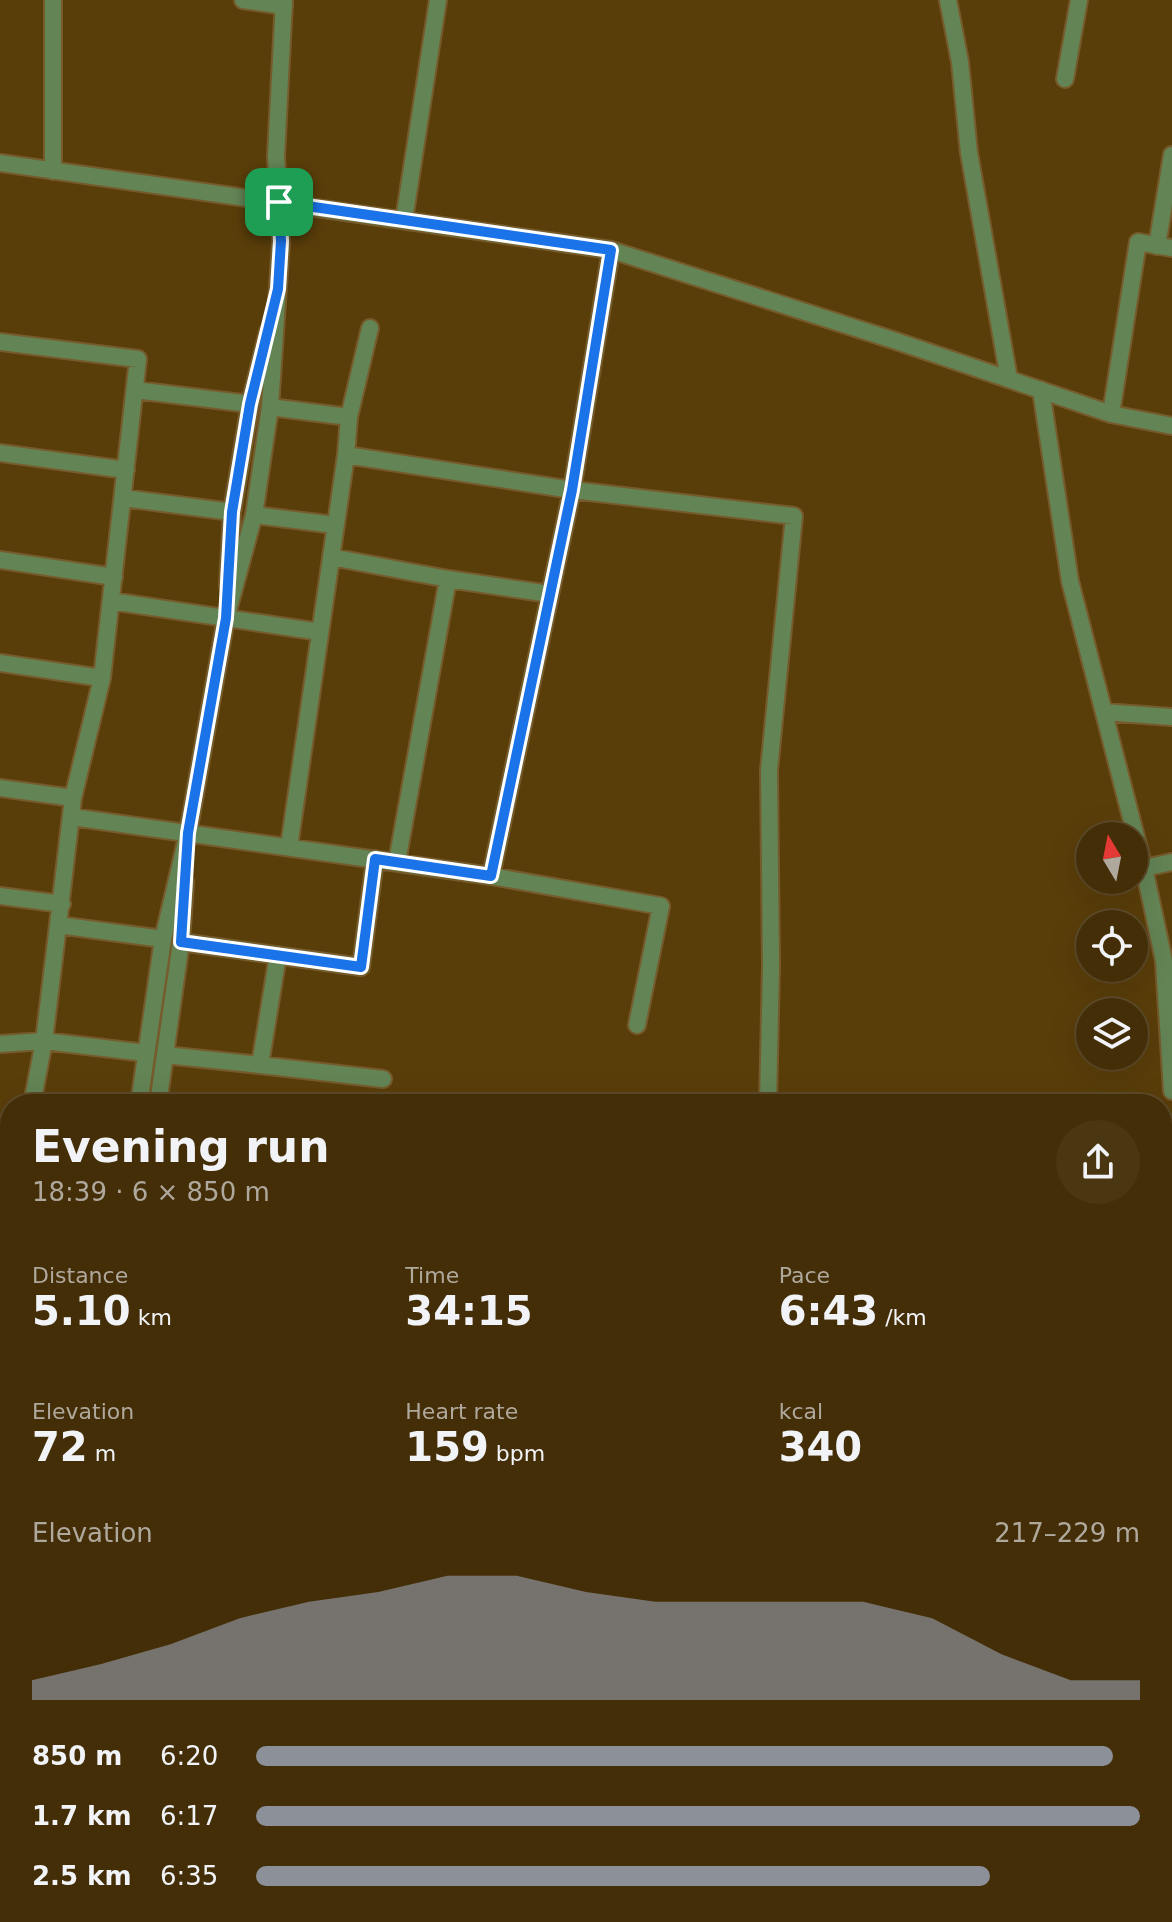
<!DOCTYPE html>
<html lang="en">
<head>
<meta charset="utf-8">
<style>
	:root { --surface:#442e08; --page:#4b3612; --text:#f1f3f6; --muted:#afa89c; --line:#5c4a29; --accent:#8c9099 }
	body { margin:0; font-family:"DejaVu Sans",sans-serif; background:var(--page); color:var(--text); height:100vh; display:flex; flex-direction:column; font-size:30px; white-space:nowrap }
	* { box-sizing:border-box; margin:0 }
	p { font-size:26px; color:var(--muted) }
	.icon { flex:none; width:44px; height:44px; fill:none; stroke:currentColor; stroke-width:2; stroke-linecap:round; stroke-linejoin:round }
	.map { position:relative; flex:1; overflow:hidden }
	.side { position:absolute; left:0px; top:1094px; width:1172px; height:828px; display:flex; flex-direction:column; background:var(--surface); border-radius:32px 32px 0 0; box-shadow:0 8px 32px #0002,0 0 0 2px var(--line) }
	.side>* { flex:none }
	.needle { width:52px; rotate:350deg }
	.fabs { position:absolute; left:1076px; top:822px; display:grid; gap:16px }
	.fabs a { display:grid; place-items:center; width:72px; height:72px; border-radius:50%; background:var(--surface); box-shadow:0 8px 32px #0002,0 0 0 2px var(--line); font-size:40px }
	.pin { position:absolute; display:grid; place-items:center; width:68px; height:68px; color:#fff; margin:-34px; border-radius:16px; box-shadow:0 4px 12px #0006 }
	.round { display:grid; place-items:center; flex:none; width:84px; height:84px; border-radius:42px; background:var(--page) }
	.headline { display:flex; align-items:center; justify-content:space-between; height:136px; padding:0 32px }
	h1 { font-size:44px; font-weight:800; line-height:60px }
	.figures { display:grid; grid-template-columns:repeat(3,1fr); gap:12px; height:136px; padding:8px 32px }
	.figures div { display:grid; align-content:center }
	.figures b { font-size:40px; font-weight:800 }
	.figures small { font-size:22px; font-weight:400 }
	.figures p { font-size:22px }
	.chart { height:224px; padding:16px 32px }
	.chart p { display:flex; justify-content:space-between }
	.chart svg { width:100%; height:144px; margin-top:8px; fill:var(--accent); opacity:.7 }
	ul { padding:0 32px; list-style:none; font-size:26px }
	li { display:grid; grid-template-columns:128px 96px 1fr; align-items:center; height:60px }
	li i { height:20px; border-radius:10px; background:var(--accent) }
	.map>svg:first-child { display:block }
</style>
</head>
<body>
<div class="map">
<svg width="1172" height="1922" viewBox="0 0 1172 1922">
	<rect width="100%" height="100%" fill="#5a3e0a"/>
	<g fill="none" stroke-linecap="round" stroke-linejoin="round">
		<g stroke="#765b2c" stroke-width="20">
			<path id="minor" d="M243 0 284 6
				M948 0 960 62 969 153 1009 379
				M1065 79 1079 0
				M53 171V0
				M404 220 438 0
				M1157 246 1172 155
				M611 250 572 490 794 516 769 770 771 966 768 1104
				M0 342 138 359 102 678 73 798
				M135 390 250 404
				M1041 390 1070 581 1144 868 1164 961 1172 1091
				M270 407 349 417 346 455 572 490 491 876 661 906 637 1025
				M349 417 370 328
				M0 453 126 470
				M123 498 232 512
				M254 515 335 525
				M331 557 448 579 397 862
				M0 560 114 577
				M448 579 550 594
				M111 601 320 632
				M0 663 102 678
				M1104 712 1172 717
				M0 788 73 798 58 925 163 939
				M72 817 491 876
				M289 847 346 455
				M1144 868 1172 862
				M0 896 62 904
				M58 925 44 1041 146 1053
				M181 942 361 967 375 859
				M0 1044 44 1041 32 1104
				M165 1055 260 1065 278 955
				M260 1065 383 1079
				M1162 1256H1172
				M0 1371 10 1373
				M1162 1417 1172 1416
				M851 1912 852 1922
				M509 1922 512 1912
				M941 1922 943 1912"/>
		</g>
		<g stroke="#765b2c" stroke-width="20">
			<path id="tertiary" d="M0 163 611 250 896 341 1111 414 1172 426
				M1111 414 1138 242 1172 248
				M228 585 232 512 250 404 268 332
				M139 1104 163 939 188 833 226 618 254 515 270 407 281 241 276 156 284 0
				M158 1104 181 942 185 882
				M0 1620 10 1585
				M0 1774 10 1738"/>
		</g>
		<use href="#minor" stroke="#638455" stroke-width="16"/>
		<use href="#tertiary" stroke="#638455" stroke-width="16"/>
	</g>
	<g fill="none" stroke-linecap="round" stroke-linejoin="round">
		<g stroke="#fff" stroke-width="16">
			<path id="route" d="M279 202 611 250 572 490 491 876 375 859 361 967 181 942 188 833 226 618 232 512 250 404 278 289 281 241Z"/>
		</g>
		<use href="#route" stroke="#1a73e8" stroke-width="10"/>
	</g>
</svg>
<div class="fabs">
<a><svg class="needle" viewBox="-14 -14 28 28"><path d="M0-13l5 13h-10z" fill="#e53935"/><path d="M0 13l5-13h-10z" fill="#afa89c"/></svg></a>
<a><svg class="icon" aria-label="locate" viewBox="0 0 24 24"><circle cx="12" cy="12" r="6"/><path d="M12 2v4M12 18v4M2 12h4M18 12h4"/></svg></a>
<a><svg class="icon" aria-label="layers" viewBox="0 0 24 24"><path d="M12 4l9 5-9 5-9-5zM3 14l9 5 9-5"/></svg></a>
</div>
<div class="pin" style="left:279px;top:202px;background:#1e9e55"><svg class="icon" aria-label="arrive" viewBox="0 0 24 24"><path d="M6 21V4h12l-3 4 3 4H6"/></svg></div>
<section class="side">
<div class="headline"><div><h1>Evening run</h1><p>18:39 · 6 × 850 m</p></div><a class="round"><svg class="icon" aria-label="share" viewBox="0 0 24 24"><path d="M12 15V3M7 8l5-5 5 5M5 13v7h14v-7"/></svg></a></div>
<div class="figures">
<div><p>Distance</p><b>5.10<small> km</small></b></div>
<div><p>Time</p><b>34:15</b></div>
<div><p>Pace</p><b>6:43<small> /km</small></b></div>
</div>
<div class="figures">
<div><p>Elevation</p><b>72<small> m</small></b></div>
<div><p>Heart rate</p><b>159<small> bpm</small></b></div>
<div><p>kcal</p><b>340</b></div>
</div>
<div class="chart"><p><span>Elevation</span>217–229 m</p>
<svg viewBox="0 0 160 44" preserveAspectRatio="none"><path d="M0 44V38L10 33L20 27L30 19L40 14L50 11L60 6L70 6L80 11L90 14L100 14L110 14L120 14L130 19L140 30L150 38L160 38V44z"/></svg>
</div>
<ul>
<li><b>850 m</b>6:20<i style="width:97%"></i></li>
<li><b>1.7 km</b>6:17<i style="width:100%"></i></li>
<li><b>2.5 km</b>6:35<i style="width:83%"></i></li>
</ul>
</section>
</div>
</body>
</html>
